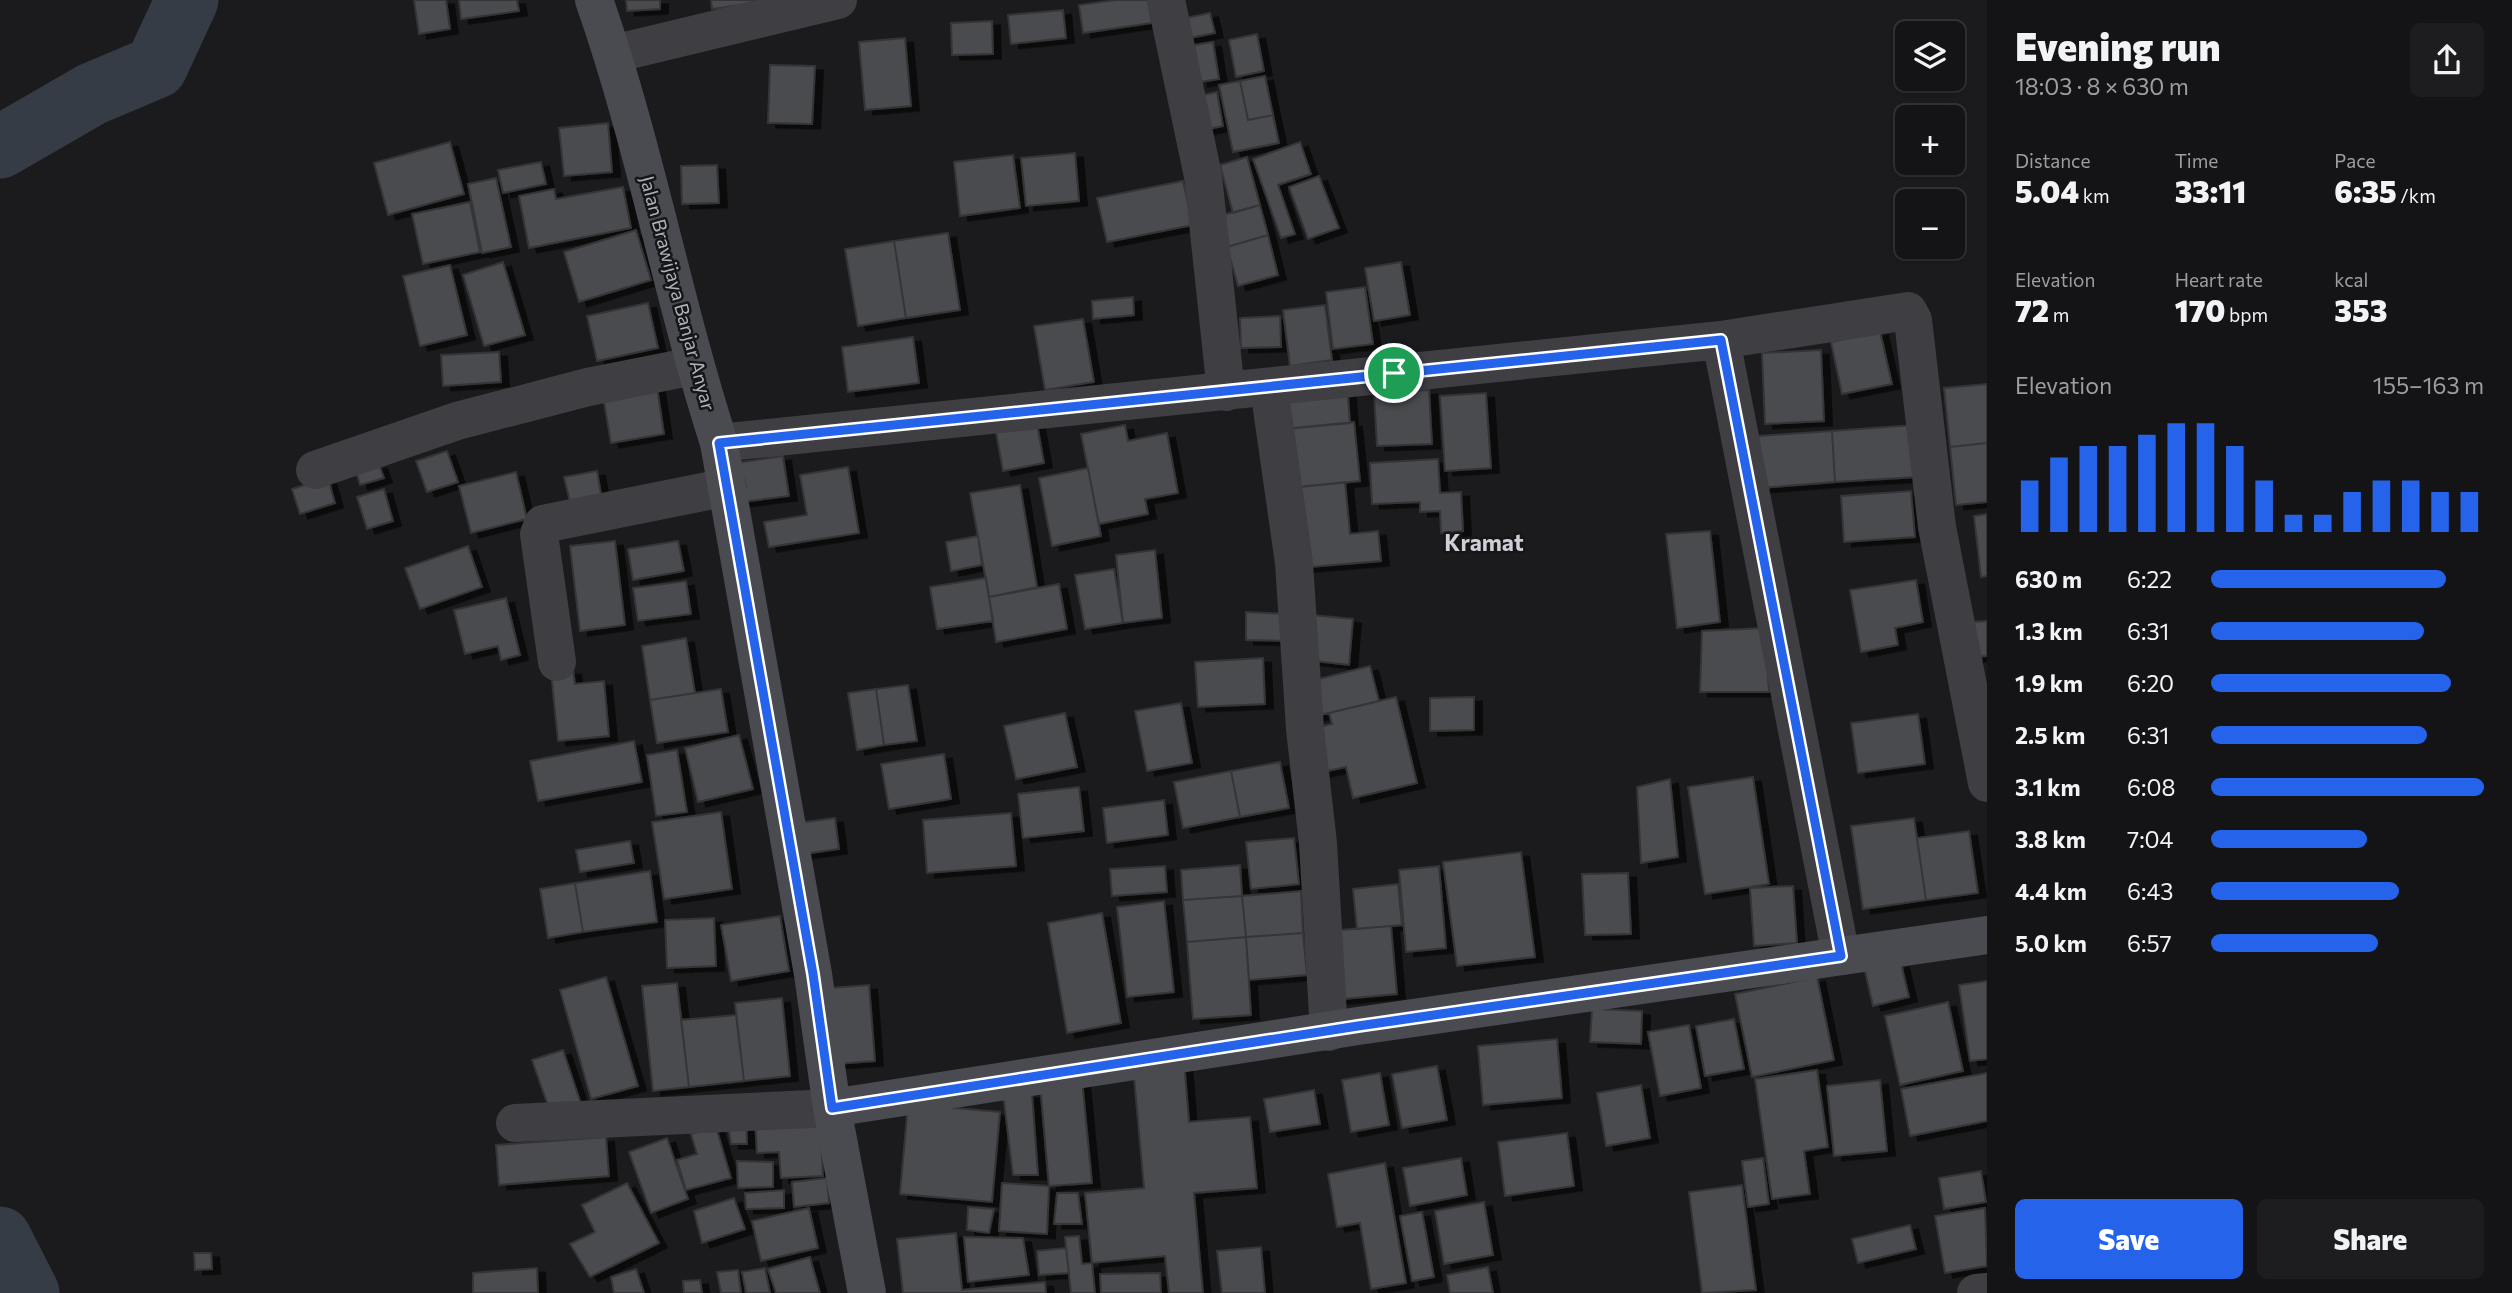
<!DOCTYPE html>
<html lang="en">
<head>
<meta charset="utf-8">
<style>
	:root { --surface:#141416; --page:#1d1d1f; --text:#f1f3f6; --muted:#9d9ea1; --line:#333335; --accent:#2563eb }
	body { margin:0; font-family:Commissioner,sans-serif; background:var(--page); color:var(--text); height:100vh; display:flex; flex-direction:column; font-size:26px; white-space:nowrap }
	* { box-sizing:border-box; margin:0 }
	p { font-size:23px; color:var(--muted) }
	.icon { flex:none; width:38px; height:38px; fill:none; stroke:currentColor; stroke-width:2; stroke-linecap:round; stroke-linejoin:round }
	.map { position:relative; flex:1; overflow:hidden }
	.details { display:flex; flex-direction:column; background:var(--surface); width:525px }
	.details>* { flex:none }
	.buttons { position:absolute; left:1895px; top:21px; display:grid; gap:14px }
	.buttons a { display:grid; place-items:center; width:70px; height:70px; border-radius:10px; background:var(--surface); box-shadow:0 2px 5px #0004,0 0 0 2px var(--line); font-size:35px }
	.pin { position:absolute; display:grid; place-items:center; width:60px; height:60px; color:#fff; margin:-30px; border:4px solid #fff; border-radius:50%; box-shadow:0 2px 7px #0007 }
	.round { display:grid; place-items:center; flex:none; width:74px; height:74px; border-radius:10px; background:var(--page) }
	.summary { display:flex; align-items:center; justify-content:space-between; height:119px; padding:0 28px }
	h1 { font-size:38px; font-weight:800; line-height:52px }
	.metrics { display:grid; grid-template-columns:repeat(3,1fr); gap:10px; height:119px; padding:7px 28px }
	.metrics div { display:grid; align-content:center }
	.metrics b { font-size:30px; font-weight:800 }
	.metrics small { font-size:19px; font-weight:400 }
	.metrics p { font-size:19px }
	.chart { height:196px; padding:14px 28px }
	.chart p { display:flex; justify-content:space-between }
	.chart svg { width:100%; height:126px; margin-top:7px; stroke:var(--accent); stroke-width:6 }
	.button { display:flex; gap:14px; margin-top:auto; padding:14px 28px }
	.button a { flex:1; height:80px; border-radius:10px; background:var(--accent); color:#fff; font-size:28px; font-weight:800; line-height:80px; text-align:center }
	.button a+a { background:var(--page); color:var(--text) }
	ul { padding:0 28px; list-style:none; font-size:23px }
	li { display:grid; grid-template-columns:112px 84px 1fr; align-items:center; height:52px }
	li i { height:18px; border-radius:9px; background:var(--accent) }
	main { display:flex; flex:1; min-height:0 }
	.map>svg:first-child { display:block }
</style>
</head>
<body>
<main>
<div class="map">
<svg width="1987" height="1293" viewBox="0 0 1987 1293">
	<defs>
		<filter id="shadow"><feDropShadow dx="8" dy="4.5" stdDeviation="0" flood-color="#0009"/></filter>
	</defs>
	<rect width="100%" height="100%" fill="#1b1b1d"/>
	<g fill="none" stroke-linecap="round" stroke-linejoin="round">
		<path stroke="#353c45" stroke-width="63" d="M0 147 92 94 156 67 187 0
			M0 1238 28 1293"/>
	</g>
	<path fill="#4a4b4f" stroke="#353538" stroke-width="2" filter="url(#shadow)" d="M414 0H446L450 29 419 34Z
		M459 0H517L519 11 461 19Z
		M626 0H660V9L627 11Z
		M711 0H761L762 2 712 9Z
		M1116 0H1148L1152 23 1083 33 1079 5Z
		M1063 10 1066 38 1011 44 1008 15Z
		M1210 13 1215 33 1185 39 1181 19Z
		M992 21 993 54 952 55 951 23Z
		M1257 34 1264 71 1236 77 1229 40Z
		M905 38 911 106 865 110 859 42Z
		M1213 42 1219 79 1200 82 1194 45Z
		M770 65 815 66 812 124 768 123Z
		M1265 76 1273 115 1248 120 1240 81Z
		M1240 81 1248 120 1273 115 1279 143 1233 152 1219 85Z
		M1217 92 1223 126 1200 131 1193 97Z
		M608 123 612 172 564 176 559 128Z
		M450 142 464 194 388 215 374 163Z
		M1300 142 1311 174 1278 185 1295 234 1281 238 1253 159Z
		M1075 153 1079 201 1026 206 1021 158Z
		M1013 155 1020 208 960 216 954 162Z
		M1247 157 1260 205 1233 213 1220 165Z
		M541 162 546 184 503 193 498 170Z
		M717 165 719 203 682 204 681 166Z
		M1319 176 1339 228 1308 239 1289 187Z
		M496 178 511 247 482 253 468 184Z
		M1183 181 1193 225 1107 242 1097 198Z
		M623 187 631 228 529 248 519 196 554 189 556 199Z
		M470 202 480 252 423 264 412 214Z
		M1260 205 1268 235 1227 247 1219 216Z
		M636 230 651 280 579 302 564 252Z
		M948 233 960 310 906 318 894 241Z
		M1268 235 1278 275 1238 286 1227 247Z
		M894 241 906 318 858 326 845 249Z
		M503 262 525 335 484 346 463 275Z
		M1401 262 1410 315 1374 321 1365 268Z
		M450 265 467 335 420 346 403 276Z
		M1365 287 1373 344 1333 349 1326 292Z
		M1133 297 1134 315 1093 319 1092 301Z
		M648 303 658 348 597 361 587 316Z
		M1325 305 1332 360 1290 366 1283 310Z
		M1280 316 1281 347 1241 348 1240 318Z
		M1083 319 1094 382 1045 390 1034 326Z
		M1880 331 1892 384 1842 394 1831 342Z
		M913 337 919 383 848 392 842 347Z
		M1821 350 1824 421 1765 424 1762 353Z
		M499 352 501 382 443 386 441 355Z
		M656 381 664 434 611 443 602 390Z
		M1347 383 1350 423 1286 429 1283 389Z
		M1987 384V443L1950 447 1944 388Z
		M1429 390 1432 444 1377 446 1374 393Z
		M1486 393 1491 468 1445 471 1440 396Z
		M1354 422 1360 481 1290 488 1284 429Z
		M1037 424 1044 463 1003 471 996 432Z
		M1125 425 1128 441 1167 433 1178 493 1145 499 1148 514 1099 524 1081 434Z
		M1914 425 1917 477 1835 482 1832 431Z
		M1832 431 1835 482 1761 488 1758 436Z
		M1987 443V502L1956 505 1950 447Z
		M447 451 458 482 427 492 416 461Z
		M783 456 789 496 742 502 736 463Z
		M1438 459 1440 493 1461 492 1463 531 1441 533 1440 511 1420 512V502L1372 504 1370 463Z
		M379 464 384 478 360 485 356 471Z
		M848 467 859 533 769 547 764 522 807 515 800 475Z
		M1088 468 1101 536 1052 546 1039 478Z
		M597 471 602 500 571 506 564 477Z
		M516 472 527 519 471 533 459 486Z
		M328 478 335 503 300 514 292 489Z
		M1345 482 1350 534 1378 531 1381 561 1298 568 1290 488Z
		M1020 485 1037 587 989 597 970 493Z
		M384 489 393 521 367 529 357 497Z
		M1911 491 1915 537 1844 542 1841 496Z
		M1987 514V576L1981 577 1974 516Z
		M1710 531 1720 622 1677 628 1666 534Z
		M978 536 982 565 951 571 946 542Z
		M615 541 625 625 580 631 570 546Z
		M678 541 684 571 633 580 628 549Z
		M468 546 482 587 420 609 405 568Z
		M1155 550 1162 618 1123 623 1116 555Z
		M1114 569 1123 623 1085 629 1075 575Z
		M986 578 993 621 937 629 930 587Z
		M1916 580 1923 622 1895 628 1898 645 1861 652 1850 590Z
		M686 581 691 614 638 621 633 588Z
		M1059 584 1067 629 996 642 989 597Z
		M506 598 520 655 501 660 498 646 465 654 454 610Z
		M1246 612 1289 614 1288 641 1246 640Z
		M1311 615 1353 619 1349 665 1307 660Z
		M1987 621V656L1976 657 1973 622Z
		M1765 628 1769 692H1700L1702 631Z
		M686 638 695 693 650 700 642 646Z
		M1263 658 1265 704 1198 707 1195 662Z
		M1370 666 1379 701 1316 716 1307 682Z
		M573 670 575 684 604 681 609 736 558 741 551 672Z
		M908 685 917 741 884 745 876 689Z
		M721 689 728 732 657 743 650 700Z
		M876 689 884 745 857 750 848 693Z
		M1396 697 1417 783 1353 798 1346 767 1323 772 1313 728 1332 724 1329 713Z
		M1474 697V730L1430 731V698Z
		M1181 703 1192 763 1147 771 1135 711Z
		M1065 713 1077 767 1016 779 1004 726Z
		M1918 714 1925 764 1858 773 1851 723Z
		M739 735 753 789 698 802 685 748Z
		M634 741 642 782 538 801 530 761Z
		M677 750 687 812 656 816 647 755Z
		M944 754 951 799 889 809 881 764Z
		M1280 762 1289 808 1240 817 1231 771Z
		M1231 771 1240 817 1183 828 1174 782Z
		M1753 777 1769 884 1705 894 1688 787Z
		M1670 779 1678 857 1641 863 1637 787Z
		M1079 787 1084 831 1023 838 1018 794Z
		M1164 800 1168 835 1107 843 1103 808Z
		M721 812 732 889 664 899 652 822Z
		M1011 813 1016 866 927 873 923 820Z
		M835 818 839 849 803 854 798 823Z
		M1914 818 1926 900 1863 909 1851 826Z
		M1969 831 1978 893 1926 900 1917 838Z
		M1294 838 1299 884 1251 889 1246 842Z
		M630 841 634 863 580 872 576 850Z
		M1521 852 1535 957 1457 966 1443 862Z
		M1240 865 1242 896 1183 900 1181 870Z
		M1165 866 1167 892 1112 896 1110 869Z
		M1439 866 1446 948 1406 952 1399 870Z
		M650 871 657 922 583 932 575 883Z
		M1628 873 1631 934 1585 935 1582 874Z
		M575 883 583 932 548 938 540 889Z
		M1398 884 1402 925 1357 929 1353 889Z
		M1793 886 1797 943 1754 946 1750 888Z
		M1301 891 1303 933 1246 937 1242 896Z
		M1242 896 1246 937 1187 942 1183 900Z
		M1164 901 1174 992 1127 997 1117 907Z
		M1102 913 1121 1023 1067 1033 1048 923Z
		M780 916 789 971 731 981 721 925Z
		M714 918 716 966 667 968 665 920Z
		M1391 926 1397 994 1333 1000 1327 931Z
		M1303 933 1307 975 1249 980 1246 937Z
		M1246 937 1251 1015 1193 1019 1187 942Z
		M1901 963 1909 997 1873 1006 1865 971Z
		M606 977 638 1086 591 1099 560 990Z
		M1817 977 1834 1060 1752 1077 1735 994Z
		M1987 981V1059L1970 1061 1959 985Z
		M677 983 689 1087 653 1091 642 986Z
		M869 985 875 1061 836 1064 830 988Z
		M782 998 790 1076 744 1081 735 1003Z
		M1948 1002 1963 1071 1900 1085 1885 1016Z
		M1592 1009 1642 1011 1641 1044 1590 1042Z
		M736 1015 744 1081 689 1087 681 1020Z
		M1734 1019 1744 1069 1705 1076 1696 1026Z
		M1689 1025 1701 1088 1660 1096 1648 1032Z
		M1557 1039 1562 1098 1483 1105 1478 1046Z
		M563 1050 582 1107 552 1117 532 1060Z
		M1184 1061 1189 1122 1250 1117 1257 1188 1194 1193 1203 1293H1169L1165 1256 1092 1263 1085 1193 1144 1188 1133 1066Z
		M1437 1066 1447 1120 1402 1128 1392 1074Z
		M1817 1070 1828 1147 1804 1151 1810 1194 1772 1199 1755 1079Z
		M1380 1073 1389 1125 1351 1132 1342 1080Z
		M1987 1073V1121L1910 1136 1901 1089Z
		M1082 1080 1092 1183 1049 1186 1040 1084Z
		M1880 1080 1887 1151 1834 1156 1827 1086Z
		M1641 1085 1650 1138 1606 1146 1597 1093Z
		M1314 1090 1320 1124 1270 1132 1264 1099Z
		M1003 1093 1032 1094 1038 1175H1013Z
		M908 1104 1000 1112 992 1202 900 1194Z
		M820 1116 823 1176 781 1178 779 1152 757 1153 755 1120Z
		M746 1118 747 1144H731L727 1119Z
		M716 1127 731 1178 686 1190 677 1160 697 1154 691 1134Z
		M1567 1133 1574 1186 1505 1196 1498 1142Z
		M606 1137 609 1176 499 1185 496 1145Z
		M667 1138 688 1199 651 1213 629 1152Z
		M1461 1158 1467 1195 1410 1206 1403 1168Z
		M1763 1158 1769 1204 1748 1207 1742 1161Z
		M737 1161 773 1162V1187L738 1188Z
		M1385 1163 1406 1283 1371 1289 1360 1223 1337 1227 1328 1174Z
		M1981 1171 1986 1202 1944 1209 1939 1178Z
		M827 1178 829 1203 794 1207 792 1182Z
		M627 1183 659 1243 590 1277 570 1244 595 1232 582 1205Z
		M1002 1183 1049 1186 1047 1234 999 1231Z
		M1742 1185 1756 1290 1702 1293 1689 1192Z
		M784 1190V1208L746 1209 745 1193Z
		M1057 1193H1078L1082 1224H1054Z
		M734 1198 745 1229 702 1243 694 1211Z
		M1484 1202 1493 1255 1444 1264 1435 1211Z
		M968 1207 994 1209 989 1233 967 1230Z
		M809 1208 818 1248 761 1261 752 1221Z
		M1985 1208 1987 1266 1945 1273 1935 1216Z
		M1422 1212 1434 1277 1412 1281 1400 1216Z
		M1910 1225 1916 1249 1858 1263 1852 1239Z
		M956 1233 962 1290 1045 1282 1046 1293H903L897 1239Z
		M1079 1236 1082 1264 1092 1263 1095 1293H1071L1065 1237Z
		M964 1237 1023 1238 1029 1275 968 1282Z
		M1261 1247 1265 1293H1222L1217 1251Z
		M1066 1248 1069 1273 1039 1275 1037 1251Z
		M194 1253H211L212 1269 195 1270Z
		M810 1257 820 1293H776L768 1269Z
		M1488 1267 1493 1293H1450L1447 1275Z
		M537 1268 538 1293H473V1273Z
		M765 1268 770 1293H746L742 1272Z
		M636 1269 644 1293H614L611 1277Z
		M738 1270 741 1293H721L717 1272Z
		M1160 1273 1161 1293H1101L1100 1274Z
		M700 1280 702 1293H684L683 1281Z"/>
	<g fill="none" stroke-linecap="round" stroke-linejoin="round">
		<path stroke="#3e3e43" stroke-width="38" d="M1166 0 1203 176 1226 392
			M613 54 838 0
			M1721 340 1841 956
			M1269 388 1294 563 1305 729 1318 843 1329 1032
			M719 443 1721 340 1908 311 1913 320 1937 527 1987 783
			M315 470 457 421 588 387 694 366
			M557 662 539 534 543 524 728 487
			M515 1123 832 1108
			M1976 1293 1987 1292"/>
		<path stroke="#4a4b51" stroke-width="38" d="M594 0C645 145 672 297 719 443L813 974 832 1108 867 1293
			M832 1108 1358 1026 1987 935"/>
	</g>
	<g fill="none" stroke-linecap="round" stroke-linejoin="round">
		<g stroke="#fff" stroke-width="14">
			<path id="route" d="M1721 340 1841 956 1358 1026 832 1108 813 974 719 443Z"/>
		</g>
		<use href="#route" stroke="#2563eb" stroke-width="9"/>
	</g>
	<g text-anchor="middle" stroke-width="5" stroke-linejoin="round" paint-order="stroke">
		<g font-size="19" fill="#aeb1bb" stroke="#161618">
			<text transform="translate(678 293) rotate(75)" y="7">Jalan Brawijaya Banjar Anyar</text>
		</g>
		<g font-size="23" font-weight="bold" fill="#cfd0d7" stroke="#161618">
			<text x="1484" y="551">Kramat</text>
		</g>
	</g>
</svg>
<div class="buttons">
<a><svg class="icon" aria-label="layers" viewBox="0 0 24 24"><path d="M12 4l9 5-9 5-9-5zM3 14l9 5 9-5"/></svg></a>
<a>+</a>
<a>−</a>
</div>
<div class="pin" style="left:1394px;top:373px;background:#1e9e55"><svg class="icon" aria-label="arrive" viewBox="0 0 24 24"><path d="M6 21V4h12l-3 4 3 4H6"/></svg></div>
</div>
<section class="details">
<div class="summary"><div><h1>Evening run</h1><p>18:03 · 8 × 630 m</p></div><a class="round"><svg class="icon" aria-label="share" viewBox="0 0 24 24"><path d="M12 15V3M7 8l5-5 5 5M5 13v7h14v-7"/></svg></a></div>
<div class="metrics">
<div><p>Distance</p><b>5.04<small> km</small></b></div>
<div><p>Time</p><b>33:11</b></div>
<div><p>Pace</p><b>6:35<small> /km</small></b></div>
</div>
<div class="metrics">
<div><p>Elevation</p><b>72<small> m</small></b></div>
<div><p>Heart rate</p><b>170<small> bpm</small></b></div>
<div><p>kcal</p><b>353</b></div>
</div>
<div class="chart"><p><span>Elevation</span>155–163 m</p>
<svg viewBox="0 0 160 44" preserveAspectRatio="none"><path d="M5 44V26M15 44V18M25 44V14M35 44V14M45 44V10M55 44V6M65 44V6M75 44V14M85 44V26M95 44V38M105 44V38M115 44V30M125 44V26M135 44V26M145 44V30M155 44V30"/></svg>
</div>
<ul>
<li><b>630 m</b>6:22<i style="width:86%"></i></li>
<li><b>1.3 km</b>6:31<i style="width:78%"></i></li>
<li><b>1.9 km</b>6:20<i style="width:88%"></i></li>
<li><b>2.5 km</b>6:31<i style="width:79%"></i></li>
<li><b>3.1 km</b>6:08<i style="width:100%"></i></li>
<li><b>3.8 km</b>7:04<i style="width:57%"></i></li>
<li><b>4.4 km</b>6:43<i style="width:69%"></i></li>
<li><b>5.0 km</b>6:57<i style="width:61%"></i></li>
</ul>
<div class="button"><a>Save</a><a>Share</a></div>
</section>
</main>
</body>
</html>
